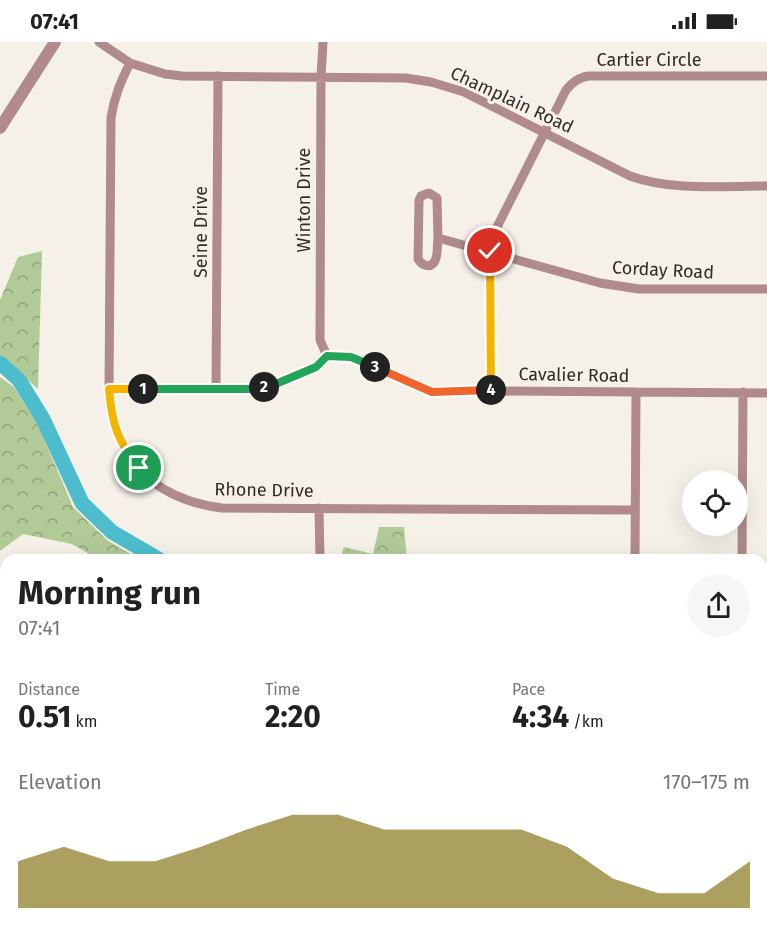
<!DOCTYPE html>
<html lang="en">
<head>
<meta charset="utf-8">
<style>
	:root { --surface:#fff; --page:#f6f6f6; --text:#202124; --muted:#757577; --accent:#89791d }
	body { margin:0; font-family:"Fira Sans",sans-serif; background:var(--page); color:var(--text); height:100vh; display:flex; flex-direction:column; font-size:22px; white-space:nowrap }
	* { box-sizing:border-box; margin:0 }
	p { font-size:20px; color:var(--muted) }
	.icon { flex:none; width:33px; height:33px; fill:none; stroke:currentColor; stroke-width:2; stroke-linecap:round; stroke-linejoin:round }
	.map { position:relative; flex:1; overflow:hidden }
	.panel { position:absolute; left:0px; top:512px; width:768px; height:386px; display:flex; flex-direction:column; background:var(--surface); border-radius:18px 18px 0 0; box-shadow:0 6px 24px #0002 }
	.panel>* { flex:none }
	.controls { position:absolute; left:682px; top:428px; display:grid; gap:12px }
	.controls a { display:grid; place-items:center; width:66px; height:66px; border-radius:50%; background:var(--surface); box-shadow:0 6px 24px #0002; font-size:30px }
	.pin { position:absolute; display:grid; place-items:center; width:51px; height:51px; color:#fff; margin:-26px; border:3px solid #fff; border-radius:50%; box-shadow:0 2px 6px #0007 }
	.km { position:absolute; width:30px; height:30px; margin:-15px; border-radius:50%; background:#222; color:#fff; font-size:16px; line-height:30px; text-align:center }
	.round { display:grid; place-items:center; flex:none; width:63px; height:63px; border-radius:32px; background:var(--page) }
	.headline { display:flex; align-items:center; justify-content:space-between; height:102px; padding:0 18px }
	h1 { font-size:33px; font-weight:700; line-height:45px }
	.metrics { display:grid; grid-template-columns:repeat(3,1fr); gap:9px; height:102px; padding:6px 18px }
	.metrics div { display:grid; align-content:center }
	.metrics b { font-size:30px; font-weight:700 }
	.metrics small { font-size:16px; font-weight:400 }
	.metrics p { font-size:16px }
	.chart { height:168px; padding:12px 18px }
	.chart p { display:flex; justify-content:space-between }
	.chart svg { width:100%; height:108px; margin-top:6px; fill:var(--accent); opacity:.7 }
	.status { display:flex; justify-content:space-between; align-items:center; height:42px; padding:0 30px; background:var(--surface); direction:ltr }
	.status svg { height:16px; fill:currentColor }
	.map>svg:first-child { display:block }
</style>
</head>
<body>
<div class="status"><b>07:41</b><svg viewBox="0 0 49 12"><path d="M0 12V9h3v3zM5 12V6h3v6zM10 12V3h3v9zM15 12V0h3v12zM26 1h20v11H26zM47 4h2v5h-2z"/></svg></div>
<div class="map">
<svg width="767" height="896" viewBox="0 0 767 896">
	<defs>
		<pattern id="forest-crowns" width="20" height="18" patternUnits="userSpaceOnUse" patternTransform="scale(1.5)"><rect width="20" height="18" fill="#b1ca98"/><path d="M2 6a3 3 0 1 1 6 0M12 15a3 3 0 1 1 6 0" fill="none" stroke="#90a47c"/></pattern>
		<pattern id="wetland-marsh" width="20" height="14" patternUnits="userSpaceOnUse" patternTransform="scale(1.5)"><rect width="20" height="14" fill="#b1ca98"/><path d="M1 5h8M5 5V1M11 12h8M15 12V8" fill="none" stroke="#90a47c"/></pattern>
		<pattern id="cemetery-stones" width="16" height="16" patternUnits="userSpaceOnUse" patternTransform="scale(1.5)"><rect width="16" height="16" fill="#b1ca98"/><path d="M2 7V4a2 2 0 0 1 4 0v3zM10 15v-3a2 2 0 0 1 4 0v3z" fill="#90a47c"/></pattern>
		<pattern id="water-waves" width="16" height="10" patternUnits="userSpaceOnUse" patternTransform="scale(1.5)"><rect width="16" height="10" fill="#4dbdce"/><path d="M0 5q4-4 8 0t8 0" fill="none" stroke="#409aa7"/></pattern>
	</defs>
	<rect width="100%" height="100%" fill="#f6f1e8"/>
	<path fill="url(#forest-crowns)" d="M42 209 38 347 0 314V258L18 215Z
		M0 335 14 345 38 383 73 465 107 498 139 517H98L72 502 23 492 0 509Z
		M379 485H404L407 517H340L344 505 373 512Z"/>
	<path fill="url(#wetland-marsh)" d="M516 891H604L607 896H523Z"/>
	<path fill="url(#cemetery-stones)" d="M71 891H516L523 896H71Z"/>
	<path fill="url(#water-waves)" d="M767 879V896H719L728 891H762V880Z"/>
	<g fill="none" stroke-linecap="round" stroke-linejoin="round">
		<path stroke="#4dbdce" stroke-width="15" d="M0 321 19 338 43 377 82 461 112 490 160 518
			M612 891 616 896"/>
		<path stroke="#b08a8c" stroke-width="4.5" d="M333 896C340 894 346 893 353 896
			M464 896 466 891"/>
		<path stroke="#b08a8c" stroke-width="9" d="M99 0 130 21 165 32 182 34 406 36 431 40 464 50 630 134C671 149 723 144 767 144
			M323 0 321 35 320 298 327 314
			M130 21C121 39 114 55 111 76L109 347C111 365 113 384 121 401 140 441 180 461 222 466L635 468
			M438 196C437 202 438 210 436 216 433 227 423 225 418 217L419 158 421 154 429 151 437 156 438 196 600 241 639 247H767
			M109 347H256L271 344 316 325 327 314 351 315 432 350H438L491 349 767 351
			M216 347 218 34
			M491 349 490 209 495 189 566 48C573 40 579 35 589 34H767
			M319 466 320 518
			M635 518 636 350
			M742 518 743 350
			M0 581 6 571
			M762 758 767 768"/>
		<path stroke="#b08a8c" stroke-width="12" d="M0 86 55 0
			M0 599 6 603
			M762 783 767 780
			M63 891 64 896
			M636 896 639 891"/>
	</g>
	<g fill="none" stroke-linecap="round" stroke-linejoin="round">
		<g stroke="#fff" stroke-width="12">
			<path id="split-1" d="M139 426C117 398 112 382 109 347H143"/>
		</g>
		<g stroke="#fff" stroke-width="12">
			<path id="split-2" d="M143 347H256L264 345"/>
		</g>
		<g stroke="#fff" stroke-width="12">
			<path id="split-3" d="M264 345 271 344 316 325 327 314 351 315 375 325"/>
		</g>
		<g stroke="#fff" stroke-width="12">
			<path id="split-4" d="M375 325 432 350 491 348"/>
		</g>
		<g stroke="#fff" stroke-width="12">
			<path id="split-5" d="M490 209 491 348"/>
		</g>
		<use href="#split-1" stroke="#f5b400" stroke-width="8"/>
		<use href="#split-2" stroke="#22a559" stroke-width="8"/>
		<use href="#split-3" stroke="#22a559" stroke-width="8"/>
		<use href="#split-4" stroke="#f0652b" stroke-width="8"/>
		<use href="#split-5" stroke="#f5b400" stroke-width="8"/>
	</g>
	<g text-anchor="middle" stroke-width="6" stroke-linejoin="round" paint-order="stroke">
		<g font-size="18" fill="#2f2d29" stroke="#f6f1e8">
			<text x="649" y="24">Cartier Circle</text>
			<text transform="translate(512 58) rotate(25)" y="6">Champlain Road</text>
			<text transform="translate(304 158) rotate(-90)" y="6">Winton Drive</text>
			<text transform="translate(201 190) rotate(-90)" y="6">Seine Drive</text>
			<text transform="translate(663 228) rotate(3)" y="6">Corday Road</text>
			<text transform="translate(574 333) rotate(1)" y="6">Cavalier Road</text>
			<text transform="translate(264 448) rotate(1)" y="6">Rhone Drive</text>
		</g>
	</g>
</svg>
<div class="controls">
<a><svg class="icon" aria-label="locate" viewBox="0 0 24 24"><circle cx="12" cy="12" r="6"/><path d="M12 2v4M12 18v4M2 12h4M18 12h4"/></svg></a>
</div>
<div class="pin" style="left:139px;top:426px;background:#1e9e55"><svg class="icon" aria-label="arrive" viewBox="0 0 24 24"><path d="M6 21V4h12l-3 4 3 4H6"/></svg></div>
<div class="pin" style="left:490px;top:209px;background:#d93025"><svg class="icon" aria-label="check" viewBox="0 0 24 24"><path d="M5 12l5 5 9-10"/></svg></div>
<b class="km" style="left:143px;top:347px">1</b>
<b class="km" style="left:264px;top:345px">2</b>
<b class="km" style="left:375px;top:325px">3</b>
<b class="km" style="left:491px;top:348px">4</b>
<section class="panel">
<div class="headline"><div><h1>Morning run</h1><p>07:41</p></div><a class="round"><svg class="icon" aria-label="share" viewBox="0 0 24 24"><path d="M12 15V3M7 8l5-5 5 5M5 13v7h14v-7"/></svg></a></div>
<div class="metrics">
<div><p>Distance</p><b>0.51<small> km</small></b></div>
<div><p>Time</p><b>2:20</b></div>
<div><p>Pace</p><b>4:34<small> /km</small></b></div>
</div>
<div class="chart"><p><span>Elevation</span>170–175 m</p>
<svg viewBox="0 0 160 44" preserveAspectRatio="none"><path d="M0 44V25L10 19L20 25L30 25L40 19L50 12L60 6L70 6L80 12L90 12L100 12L110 12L120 19L130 32L140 38L150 38L160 25V44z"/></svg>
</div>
</section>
</div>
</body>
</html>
